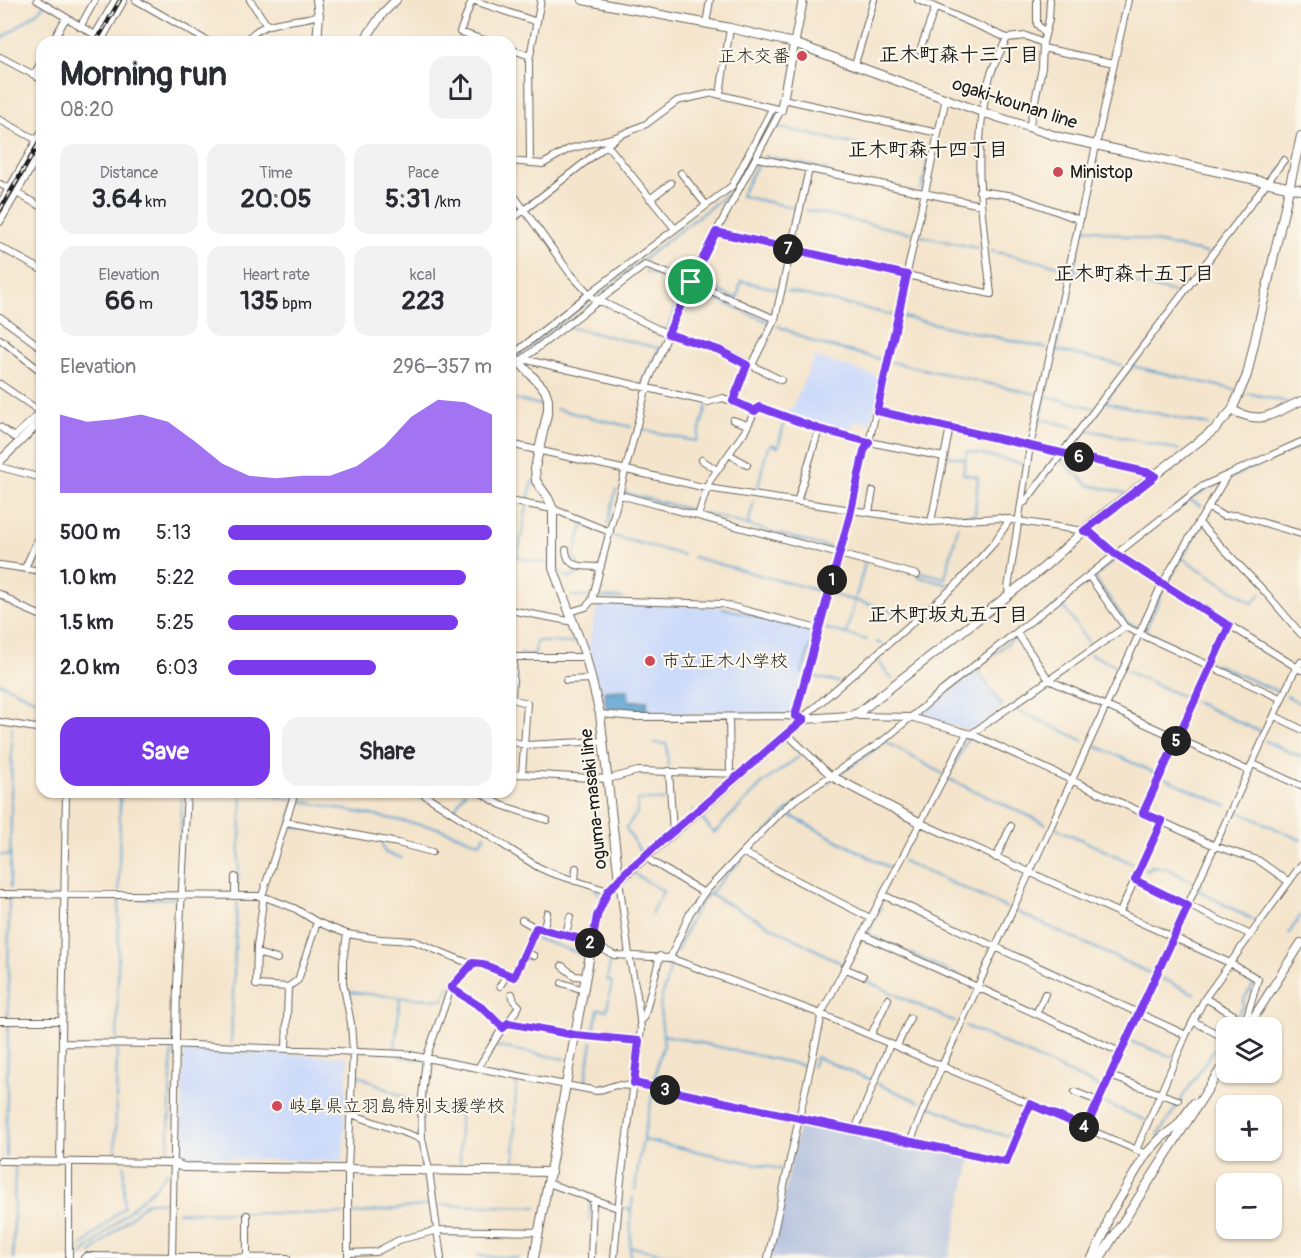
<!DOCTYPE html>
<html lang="en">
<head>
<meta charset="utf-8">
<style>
	:root { --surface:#fff; --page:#f2f2f3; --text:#2b2b33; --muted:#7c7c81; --accent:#7c3aed }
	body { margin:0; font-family:Pangolin,"Klee One",sans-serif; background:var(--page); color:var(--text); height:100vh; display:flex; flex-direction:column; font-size:22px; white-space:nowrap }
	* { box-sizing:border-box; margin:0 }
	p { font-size:20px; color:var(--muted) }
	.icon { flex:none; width:33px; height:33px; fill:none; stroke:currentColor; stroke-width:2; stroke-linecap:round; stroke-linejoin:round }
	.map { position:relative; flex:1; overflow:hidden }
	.details { position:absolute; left:36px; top:36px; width:480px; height:762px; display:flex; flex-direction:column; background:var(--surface); border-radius:18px; box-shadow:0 2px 4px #0004 }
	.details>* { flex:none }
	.controls { position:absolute; left:1216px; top:1017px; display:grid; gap:12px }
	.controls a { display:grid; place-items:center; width:66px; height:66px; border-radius:12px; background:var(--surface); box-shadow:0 2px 4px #0004; font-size:30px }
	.pin { position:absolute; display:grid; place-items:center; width:51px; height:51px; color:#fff; margin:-26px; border:3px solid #fff; border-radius:50%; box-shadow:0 2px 6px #0007 }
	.km { position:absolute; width:30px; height:30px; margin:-15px; border-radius:50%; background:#222; color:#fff; font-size:16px; line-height:30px; text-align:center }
	.round { display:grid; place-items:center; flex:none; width:63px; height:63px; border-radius:18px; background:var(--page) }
	.headline { display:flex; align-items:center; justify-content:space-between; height:102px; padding:0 24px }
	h1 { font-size:33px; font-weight:700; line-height:45px }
	.stats { display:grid; grid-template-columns:repeat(3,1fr); gap:9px; height:102px; padding:6px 24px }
	.stats div { display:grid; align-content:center; border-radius:15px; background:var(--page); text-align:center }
	.stats b { font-size:26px; font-weight:700 }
	.stats small { font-size:16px; font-weight:400 }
	.stats p { font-size:16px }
	.chart { height:168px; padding:12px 24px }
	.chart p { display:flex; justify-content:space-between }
	.chart svg { width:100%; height:108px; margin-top:6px; fill:var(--accent); opacity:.7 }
	.primary-button { display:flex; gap:12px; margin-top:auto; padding:12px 24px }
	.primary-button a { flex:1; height:69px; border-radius:18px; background:var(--accent); color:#fff; font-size:24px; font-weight:700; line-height:69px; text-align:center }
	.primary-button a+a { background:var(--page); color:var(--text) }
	ul { padding:0 24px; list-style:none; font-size:20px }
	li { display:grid; grid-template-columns:96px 72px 1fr; align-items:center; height:45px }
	li i { height:15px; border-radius:8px; background:var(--accent) }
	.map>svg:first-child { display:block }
</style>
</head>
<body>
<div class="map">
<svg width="1301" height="1258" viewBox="0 0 1301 1258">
	<rect width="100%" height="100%" fill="#fbf7ec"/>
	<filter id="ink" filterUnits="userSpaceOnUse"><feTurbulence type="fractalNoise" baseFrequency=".0167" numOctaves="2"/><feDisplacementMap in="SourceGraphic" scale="12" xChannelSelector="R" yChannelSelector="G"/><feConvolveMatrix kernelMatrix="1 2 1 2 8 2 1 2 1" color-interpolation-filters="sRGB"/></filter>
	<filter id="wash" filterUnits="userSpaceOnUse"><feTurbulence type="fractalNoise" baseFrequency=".008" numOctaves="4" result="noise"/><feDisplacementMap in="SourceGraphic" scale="24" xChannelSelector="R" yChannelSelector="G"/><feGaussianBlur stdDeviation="1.35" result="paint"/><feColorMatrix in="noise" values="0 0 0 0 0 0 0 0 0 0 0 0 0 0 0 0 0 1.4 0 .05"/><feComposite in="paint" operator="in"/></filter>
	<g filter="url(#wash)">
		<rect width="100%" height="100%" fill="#f4e4cb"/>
		<path fill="#cddbfa" d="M815 357 883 378 870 424 855 420 849 434 789 414Z
			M598 604 725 607 815 631 792 714H632L604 711 588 647Z
			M975 671 1002 709 971 731 920 715Z
			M184 1050 348 1057 343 1161 180 1158Z"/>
		<path fill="#b9c5de" d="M800 1121 971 1159 949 1258H770Z"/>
		<path fill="#5aa2d1" stroke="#3b5f76" stroke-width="1.5" d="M628 690 629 701H647V711L606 709 605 691Z"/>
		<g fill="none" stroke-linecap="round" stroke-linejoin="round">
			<path stroke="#5aa2d1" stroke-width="2" d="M0 40 35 14 49 0
				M778 127 928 161 921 190
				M764 156 828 170
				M759 161 741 196 796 208
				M1278 174 1285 166
				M806 210 911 233
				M921 236 981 249
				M991 251 1064 267
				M632 268 735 188 773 118
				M1074 269 1177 293
				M645 271 685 286 667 329H664
				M697 281 737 299 741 281 777 289
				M1196 282 1212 260
				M694 289 769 322
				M787 291 893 315
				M597 295 632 268
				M1066 305 1082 233 1087 228 1207 253
				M903 317 1046 348
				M778 326 816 343 884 360
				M569 327 659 348 641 384
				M1157 333 1105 402 1209 425
				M1055 350 1122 365
				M520 355 589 301
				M510 362H511
				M891 362 1036 394
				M1132 366 1236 390
				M1048 386 1064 315
				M1247 393 1287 402
				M1046 396 1040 419 1075 427
				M1047 396 1093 408
				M510 398 545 406
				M556 409 631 427
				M641 429 694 441 697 440 707 405
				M1085 429 1179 450
				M1068 451 1098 411
				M948 456 965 459
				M1064 458 1062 462 1089 485 1125 493
				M1229 478 1301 446
				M757 490 767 450 771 444 778 447 785 420
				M625 493 695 511
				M1195 496 1216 484
				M1190 500 1201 506
				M1174 512 1189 501
				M703 513 835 549
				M961 515H975L978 477 963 474 967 451 1023 464
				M1204 521 1209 512
				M748 524 754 501
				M607 526 616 490
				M613 536 683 555
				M845 552 914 570
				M510 556 550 564
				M693 557 823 592
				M517 558 532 481
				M1182 558 1199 530
				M1114 560 1094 577 1127 623 1137 626
				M578 562 573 560 583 525 605 533
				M0 569 42 575
				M559 571 569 578 576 575 577 568
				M921 572 945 578 958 527
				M917 576 949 585
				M1168 581 1182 558 1253 603 1261 593
				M1163 590 1145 631 1209 662
				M833 595 876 606
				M571 596 588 597
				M598 597 623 598
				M1061 603 1090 645
				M723 608 811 631 814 633 802 674
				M885 609 913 617
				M824 628 846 634 865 563
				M1022 632 1089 581
				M847 634 867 640
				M899 639 935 607
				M876 642 882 644
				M520 654H535L536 641 569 643 577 641
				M1090 654 1117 666
				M876 658 892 679
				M982 663 1013 639
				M1214 664 1281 693
				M976 668 1002 706
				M1127 671 1192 701
				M811 676 838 682
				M0 683 42 703
				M1287 696 1301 704
				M1195 702 1263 733
				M1007 713 1013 708 1084 741
				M0 717 42 724
				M37 718 42 707
				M1265 741 1301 757
				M886 742 943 774
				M654 743 667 744 668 767
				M1094 745 1155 773
				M950 773 968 738
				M840 774 884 743
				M947 778 1046 824
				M1165 778 1227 806
				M248 792 290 799
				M295 800 438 828 480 843 485 835
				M295 803 290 819V826L315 830
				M694 809V810
				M788 810 790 811 791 816 890 868
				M1237 811 1301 840
				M453 812 465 792
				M700 816 714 833 763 783 801 755
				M1056 828 1138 866
				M382 843 385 853 402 858
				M749 851 788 810 830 781
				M642 854 626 828 637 813V800H665
				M0 855H10
				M903 861 1007 908
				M1143 868 1149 871 1151 866 1168 869 1193 882
				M633 873 663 891 651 914
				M238 885 242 792
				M1201 885 1198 890 1257 922
				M10 888 12 727
				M594 889 600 894
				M119 890 120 792
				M179 892 182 792
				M709 894 841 963
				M71 898 178 899
				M881 906 868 934 959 976
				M1017 912 1150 973
				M1289 933 1301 915
				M535 938 584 955
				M176 949 178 901
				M676 953 693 915 702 901 742 859
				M849 973 955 1022
				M1161 978 1195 994
				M455 979 466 966
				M348 992 400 997 395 1049
				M400 997 443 1000 450 985
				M8 1017 9 897 59 898
				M966 1026 1100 1087
				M1228 1028 1243 1007 1244 999 1254 984
				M594 1031 598 1009 607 1010 612 981 607 980 611 957
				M664 1035 806 1066
				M117 1039 119 898
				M173 1040V1018
				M1129 1041 1173 1057
				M231 1043 237 902
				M494 1046 565 1059
				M358 1055 356 1074 418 1104
				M399 1057 418 1059
				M812 1067 816 1057 871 1080
				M497 1075 535 1082
				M585 1084 592 1042
				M878 1084 920 1102
				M654 1085 658 1061 664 1045 660 1009 661 1000 672 962
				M1102 1102 1145 1120
				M427 1105 460 1111V1163
				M929 1106 995 1133 1011 1136
				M1158 1135 1227 1029
				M644 1140 780 1169
				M115 1156 117 1046
				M6 1157 8 1025
				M168 1158 172 1050
				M514 1163 516 1079
				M555 1182 592 1195
				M635 1190 639 1159 653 1092
				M440 1205 537 1207
				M623 1207 631 1210 633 1197
				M178 1212 344 1214
				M352 1214 430 1205
				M589 1222 590 1201
				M631 1247 684 1258
				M91 1253 147 1202H170
				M71 1256 124 1207V1165
				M478 1256 518 1258
				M13 1258 15 1164
				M78 1258 157 1185 167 1171
				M630 1258 631 1210"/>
		</g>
	</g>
	<g filter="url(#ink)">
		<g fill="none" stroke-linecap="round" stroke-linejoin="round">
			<g stroke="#686259" stroke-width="8">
				<path id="minor" d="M37 0 107 42
					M136 0 209 42
					M250 0 267 25
					M472 0 537 22
					M472 0 460 32 490 42
					M918 0 1007 38 1026 36 1043 43
					M1037 0V24L1045 33
					M706 24 710 0
					M80 27 95 0
					M101 41 124 0
					M52 42 66 18
					M91 42 115 0
					M246 42C260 18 296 23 319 15
					M1043 48 1114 63
					M510 49 530 56
					M920 50 935 8
					M0 57 34 75
					M42 60 34 75 42 80
					M855 64 874 0
					M720 94 730 28
					M783 99 938 133
					M0 120 37 140 42 131
					M1029 128 1042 68 1043 43 1049 19 1050 0
					M608 146 675 229
					M757 158 981 205
					M510 161 543 164 569 149 616 137 646 124 677 101 713 93 781 110 697 268 648 382 592 600 586 607 570 612
					M530 163 529 61 541 0
					M681 173 706 205
					M0 184 9 189
					M510 190 569 272 592 297 668 334 719 349 781 380
					M979 191 1015 196 1080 220
					M20 195 42 207
					M650 199 671 183
					M0 204 37 140
					M510 221 616 138
					M0 222 42 149
					M716 232 991 294C983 224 971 154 988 84 991 68 1000 53 1007 38
					M0 247 42 270
					M0 317 42 348
					M0 339 42 372
					M511 356 589 294 732 186 772 109
					M519 362 527 360 708 402 723 398 755 411 759 407 819 429 869 442 944 457
					M752 365 775 319 809 169
					M510 369 645 265 691 282 775 319
					M0 384 41 412 14 437 0 427
					M733 401 747 365
					M877 411 1150 473 1155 476
					M733 420 748 425
					M510 444 707 488 931 522 999 518 1084 531 1091 533 1114 553 1301 670
					M729 454 747 465
					M702 460 717 470
					M0 467 42 478
					M620 495 917 575
					M510 501 553 509 610 532
					M797 502 819 429
					M1021 504 1025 502 1284 160
					M1208 507 1223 516 1238 515 1301 534
					M869 512 873 491
					M698 516 709 482 745 431 755 411
					M931 522 950 427
					M1198 522 1266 593 1301 634
					M566 550C567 570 586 566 601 567
					M0 565 42 571
					M25 568 42 530
					M1089 576 1125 627
					M0 594 21 607 42 616
					M1009 594 1008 588 1030 446 1128 0
					M592 600 722 604 818 629
					M510 610 574 622
					M1017 633 1049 680 1249 771
					M510 657H514L512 699 527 703 522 774
					M514 657H586
					M566 680 592 679
					M858 713 859 716 910 717 971 734 1215 846 1258 860 1289 882
					M600 714 635 717 795 716 804 719 806 715 956 585 994 543 1010 519
					M795 716 850 515 865 451 870 438 946 98
					M1275 716 1301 729
					M729 717 730 772
					M0 722 42 729
					M787 734 831 776
					M971 734 1125 627 1282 699
					M510 741 525 745 603 741
					M1253 764 1301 786
					M669 771 673 832
					M510 775 522 774 608 779 638 771 740 774
					M420 792 538 867 551 873 608 891
					M480 792 501 805 547 820
					M1143 813 1229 626
					M286 822 398 843 432 852
					M921 823 1230 963 1258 979 1248 1013 1239 1028
					M744 853 870 918
					M646 855 651 861 704 893
					M996 858 1011 826
					M1135 880 1251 935
					M575 881 576 868
					M0 894 262 896 294 908 317 922 347 934 380 939 414 941 468 963 482 964 514 977 536 928 585 940 614 955 670 958 821 1014 1146 1154
					M883 895 1186 1035
					M235 896V877
					M1119 914 1162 821
					M522 920 536 928
					M544 928 547 913
					M347 934 343 961V983L351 1023 353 1052 348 1169V1258
					M566 934 570 917
					M863 935 1120 1052
					M525 952 534 956
					M257 953 277 959
					M670 958 690 913 704 893 782 811 796 799 884 740 943 690 1190 496 1203 486 1301 442
					M562 966 575 976 586 977
					M844 968 863 976
					M562 983 584 990
					M500 986 507 974
					M288 987 256 985 257 946 263 902 262 896 295 792
					M451 988 484 1009 503 1027
					M1205 998 1234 1015
					M1036 1014 1045 994
					M0 1021H62
					M1193 1021 1221 1036
					M640 1022 644 1018 660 956
					M508 1023 519 1006 514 1001 512 994
					M871 1035 888 999
					M63 1043 169 1044 405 1054 597 1091 616 1085 633 1086
					M897 1046 910 1018
					M286 1049 288 987 298 980 317 922
					M478 1068 503 1027 508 1023 575 1035 639 1040
					M1110 1076 1178 1100
					M634 1083 1006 1162 1030 1104
					M1075 1092 1098 1101
					M351 1114 422 1139
					M1086 1128 1293 674 1301 662
					M855 1130 890 1044
					M910 1142 942 1066 995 948 1162 584 1226 477
					M1136 1150 1186 1035 1205 998 1301 865
					M0 1161 174 1163
					M60 1161 66 792
					M548 1183 618 1208
					M247 1215V1258
					M348 1253 376 1252 399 1240 438 1230 539 1232
					M69 1258V1162
					M84 1258 86 1256 287 1258
					M172 1258 177 985 187 792
					M441 1258 429 1170 422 1139 421 1106 426 1058 451 988 473 963
					M591 1258 593 1199
					M614 1258 621 1180 641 1029 637 995 629 955 619 880
					M768 1258 820 1024 821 1014 967 733"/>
			</g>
			<g stroke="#686259" stroke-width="10">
				<path id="tertiary" d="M781 110 803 0
					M1232 410C1263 426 1273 413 1301 401
					M0 461 42 420
					M831 776 921 823
					M619 880 804 719 849 716 858 713 1043 568 1097 519 1215 429 1232 410 1247 375 1301 136
					M174 1163 183 1167 551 1172"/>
			</g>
			<g stroke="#686259" stroke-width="10">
				<path id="secondary" d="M317 0 319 15 317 42
					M583 0 730 28 794 43 982 112 1059 137 1301 190
					M363 42 383 13 396 0
					M510 352 545 390 548 399V410L535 468 536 481 548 498 553 509V568L586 657 600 714 619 880 608 891 597 916 534 1258
					M1247 1028 1301 943
					M1092 1258 1105 1232 1109 1216 1146 1154 1161 1138 1178 1125 1194 1103
					M1100 1258 1227 1059"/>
			</g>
			<use href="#minor" stroke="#fff" stroke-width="6"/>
			<use href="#tertiary" stroke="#fff" stroke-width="8"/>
			<use href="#secondary" stroke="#fff" stroke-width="8"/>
			<g stroke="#1c1c1c" stroke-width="4.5">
				<path id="rail" d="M96 42 120 0
					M0 210 42 138"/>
			</g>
			<use href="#rail" stroke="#fbf7ec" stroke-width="2" stroke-dasharray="7" stroke-linecap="butt"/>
		</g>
	</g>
	<g fill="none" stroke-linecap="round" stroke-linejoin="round" filter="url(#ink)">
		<g stroke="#fff" stroke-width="12">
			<path id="route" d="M716 232 907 275 877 411 1150 473 1155 476 1084 531 1091 533 1114 553 1229 626 1143 813 1162 821 1135 880 1188 906 1086 1128 1030 1104 1006 1162 634 1083 639 1041 575 1035 508 1023 503 1028 484 1009 451 988 473 963 482 964 514 977 536 928 585 940 592 944 597 916 608 891 627 871 804 719 795 716 850 515 864 451 869 442 819 429 759 407 755 411 733 401 747 365 719 350 668 334 691 282Z"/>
		</g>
		<use href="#route" stroke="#7c3aed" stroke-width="8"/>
	</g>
	<g fill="#d1495b" stroke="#fbf7ec" stroke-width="2">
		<circle cx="802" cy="56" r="6"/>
		<circle cx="1058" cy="172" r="6"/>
		<circle cx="650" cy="661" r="6"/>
		<circle cx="277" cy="1106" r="6"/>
	</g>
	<g text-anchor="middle" stroke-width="4.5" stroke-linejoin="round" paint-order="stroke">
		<g font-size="18" fill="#1c1c1c" stroke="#fbf7ec" text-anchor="start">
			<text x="790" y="62" text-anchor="end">正木交番</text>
			<text x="1070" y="178">Ministop</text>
			<text x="662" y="667">市立正木小学校</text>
			<text x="289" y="1112">岐阜県立羽島特別支援学校</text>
		</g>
		<g font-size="18" fill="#1c1c1c" stroke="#fbf7ec">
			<text transform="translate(1015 103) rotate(18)" y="6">ogaki-kounan line</text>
			<text transform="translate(593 799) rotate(-96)" y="6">oguma-masaki line</text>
		</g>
		<g font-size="20" font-weight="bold" fill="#1c1c1c" stroke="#fbf7ec">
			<text x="959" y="61">正木町森十三丁目</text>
			<text x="928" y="156">正木町森十四丁目</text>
			<text x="1134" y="280">正木町森十五丁目</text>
			<text x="948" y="621">正木町坂丸五丁目</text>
		</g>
	</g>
</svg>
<div class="controls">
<a><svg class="icon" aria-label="layers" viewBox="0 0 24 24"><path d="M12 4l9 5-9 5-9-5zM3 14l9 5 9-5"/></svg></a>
<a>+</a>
<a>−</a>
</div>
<div class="pin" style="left:691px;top:282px;background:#1e9e55"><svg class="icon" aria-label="arrive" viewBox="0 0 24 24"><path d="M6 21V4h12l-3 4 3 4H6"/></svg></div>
<b class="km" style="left:832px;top:580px">1</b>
<b class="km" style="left:590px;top:943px">2</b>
<b class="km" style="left:665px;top:1090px">3</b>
<b class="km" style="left:1084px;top:1127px">4</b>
<b class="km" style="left:1176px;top:741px">5</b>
<b class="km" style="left:1079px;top:457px">6</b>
<b class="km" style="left:788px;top:249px">7</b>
<section class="details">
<div class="headline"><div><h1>Morning run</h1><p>08:20</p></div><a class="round"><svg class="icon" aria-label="share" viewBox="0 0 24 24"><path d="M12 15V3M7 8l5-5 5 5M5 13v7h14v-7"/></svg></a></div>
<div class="stats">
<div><p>Distance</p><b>3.64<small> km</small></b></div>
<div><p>Time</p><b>20:05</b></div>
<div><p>Pace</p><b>5:31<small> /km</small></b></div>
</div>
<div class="stats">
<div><p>Elevation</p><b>66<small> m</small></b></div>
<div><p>Heart rate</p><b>135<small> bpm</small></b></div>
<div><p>kcal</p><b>223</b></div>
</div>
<div class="chart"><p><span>Elevation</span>296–357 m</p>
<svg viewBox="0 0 160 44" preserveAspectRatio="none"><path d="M0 44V12L10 15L20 14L30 12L40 15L50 23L60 32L70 37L80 38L90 37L100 37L110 33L120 25L130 13L140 6L150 7L160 12V44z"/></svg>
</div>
<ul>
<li><b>500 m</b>5:13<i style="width:100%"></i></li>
<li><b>1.0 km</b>5:22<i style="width:90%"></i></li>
<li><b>1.5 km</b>5:25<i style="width:87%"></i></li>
<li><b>2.0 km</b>6:03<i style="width:56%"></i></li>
</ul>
<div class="primary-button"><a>Save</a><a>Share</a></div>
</section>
</div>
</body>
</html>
